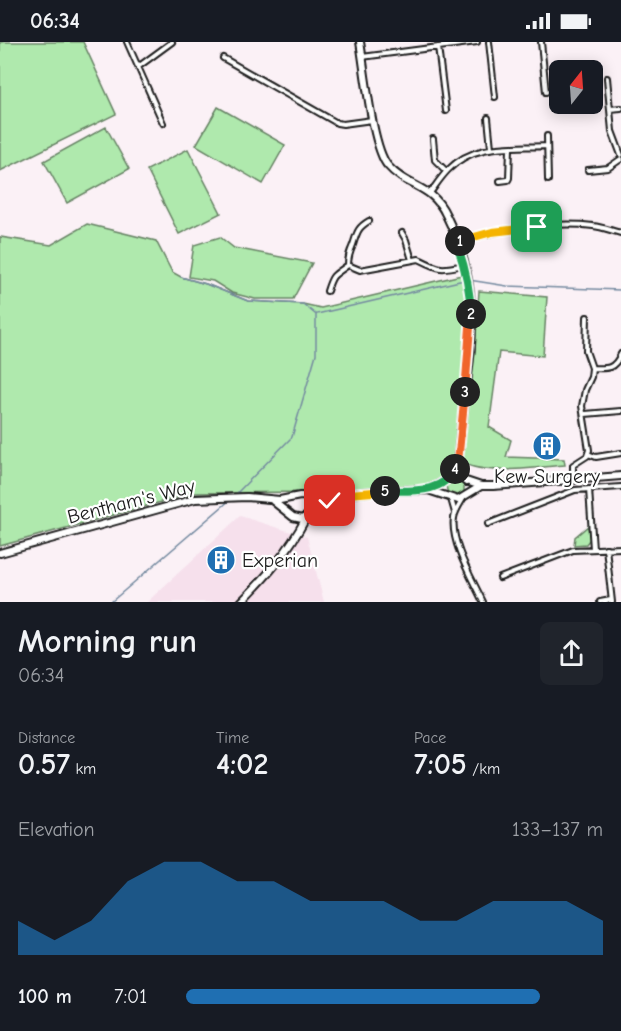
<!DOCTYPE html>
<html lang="en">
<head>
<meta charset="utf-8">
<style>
	:root { --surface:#171b24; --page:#20242c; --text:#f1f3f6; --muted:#9ea1a6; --accent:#1f6fb2 }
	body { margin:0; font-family:"Comic Neue",sans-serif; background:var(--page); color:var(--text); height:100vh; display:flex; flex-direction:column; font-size:22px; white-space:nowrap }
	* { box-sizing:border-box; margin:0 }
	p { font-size:20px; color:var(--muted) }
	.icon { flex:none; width:33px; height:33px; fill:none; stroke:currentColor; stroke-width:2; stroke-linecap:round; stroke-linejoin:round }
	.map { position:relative; height:560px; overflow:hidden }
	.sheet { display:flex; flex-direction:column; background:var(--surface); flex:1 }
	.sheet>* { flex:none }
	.needle { width:39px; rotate:17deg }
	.fabs { position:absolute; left:549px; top:18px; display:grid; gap:12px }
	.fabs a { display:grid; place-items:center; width:54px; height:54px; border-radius:9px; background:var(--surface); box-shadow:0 3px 15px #0003; font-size:30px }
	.pin { position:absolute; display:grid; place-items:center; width:51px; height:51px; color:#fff; margin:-26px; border-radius:12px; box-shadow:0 3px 9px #0006 }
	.km { position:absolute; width:30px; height:30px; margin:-15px; border-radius:50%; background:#222; color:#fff; font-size:16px; line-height:30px; text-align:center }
	.round { display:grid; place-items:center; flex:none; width:63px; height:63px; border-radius:9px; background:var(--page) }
	.overview { display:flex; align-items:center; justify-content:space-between; height:102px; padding:0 18px }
	h1 { font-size:33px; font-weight:600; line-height:45px }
	.metrics { display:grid; grid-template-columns:repeat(3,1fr); gap:9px; height:102px; padding:6px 18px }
	.metrics div { display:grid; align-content:center }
	.metrics b { font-size:30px; font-weight:600 }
	.metrics small { font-size:16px; font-weight:400 }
	.metrics p { font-size:16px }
	.chart { height:168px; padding:12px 18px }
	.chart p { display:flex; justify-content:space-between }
	.chart svg { width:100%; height:108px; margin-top:6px; fill:var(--accent); opacity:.7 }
	ul { padding:0 18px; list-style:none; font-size:20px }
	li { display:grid; grid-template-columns:96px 72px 1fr; align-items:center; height:45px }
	li i { height:15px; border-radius:8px; background:var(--accent) }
	.status { display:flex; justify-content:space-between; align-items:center; height:42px; padding:0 30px; background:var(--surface); direction:ltr }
	.status svg { height:16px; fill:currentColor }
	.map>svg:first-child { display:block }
</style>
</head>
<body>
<div class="status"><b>06:34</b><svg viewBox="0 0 49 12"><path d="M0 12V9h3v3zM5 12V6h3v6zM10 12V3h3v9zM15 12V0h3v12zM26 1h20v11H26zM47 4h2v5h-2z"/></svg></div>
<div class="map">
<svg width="621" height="560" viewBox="0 0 621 560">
	<rect width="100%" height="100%" fill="#fbf1f6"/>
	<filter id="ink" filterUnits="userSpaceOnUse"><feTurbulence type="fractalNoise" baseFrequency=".0167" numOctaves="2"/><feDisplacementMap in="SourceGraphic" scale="12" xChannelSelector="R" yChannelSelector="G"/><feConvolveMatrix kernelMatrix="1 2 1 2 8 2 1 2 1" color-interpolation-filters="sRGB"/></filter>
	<g filter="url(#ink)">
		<path fill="#f6e0ec" d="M240 474 307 495 324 560H147Z"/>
		<path fill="#afe9ad" stroke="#668264" stroke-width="1.5" d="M0 0H83L116 72 0 129Z
			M218 65 285 103 263 142 196 103Z
			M106 85 129 127 67 161 44 119Z
			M188 107 221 171 179 192 147 128Z
			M87 182 156 199 172 230 181 235 206 242 248 259 303 262 321 266 466 232 470 253 455 429V437L464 442V451L459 455 448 452 446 444 329 450 194 451 0 504V195L51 203Z
			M220 195 234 206 312 221 293 257H255L232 251 213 239 189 235 194 203Z
			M479 249 547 255 543 314 499 310 489 385 511 398 506 415 564 417 565 423C539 425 485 434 464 421L462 413 475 308Z
			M588 484 590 497 586 502 574 503 575 495Z"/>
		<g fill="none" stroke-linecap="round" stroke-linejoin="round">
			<path stroke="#748aa0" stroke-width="1.5" d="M181 235 206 242 248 259 303 262 315 272
				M469 238 507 244 621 248
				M317 272 464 238
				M236 452 292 395 316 312V272
				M111 560 230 458"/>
			<g stroke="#1c1c1c" stroke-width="8">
				<path id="street" d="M127 0 163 81
					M489 0 495 55
					M541 0 546 50
					M438 5 446 69
					M362 15 477 0
					M223 16 337 81 343 82 372 78
					M138 25 172 0
					M607 36 612 89 621 113
					M610 67 621 66
					M488 76 491 106
					M547 94 548 138
					M433 97 435 118 446 129
					M588 128 608 126 621 117
					M500 139 508 138 509 136 510 106
					M430 151C436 143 441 135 448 128 475 100 511 106 547 104
					M402 191 406 198 412 218
					M457 200C495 188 553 179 593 184 603 185 612 189 621 191
					M348 223C348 214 350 210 353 203 357 191 357 186 369 179
					M327 249C333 230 334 234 348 223L360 228 419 217C441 228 440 228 464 223
					M592 326C608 327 614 327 621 312
					M585 372 621 369
					M588 412 596 415 621 411
					M573 438V423L587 414 589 408 582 364 585 348 591 335 592 326 586 309 587 275
					M589 447 593 507
					M464 455C460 462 455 469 454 476 450 501 473 538 483 560
					M451 457 455 471
					M488 482 575 448 621 445
					M606 506 612 560
					M500 536 573 508 621 506
					M600 560 611 558"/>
			</g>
			<g stroke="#1c1c1c" stroke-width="10">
				<path id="secondary" d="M360 0C365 27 372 106 388 124 407 146 432 142 446 173 458 197 467 225 470 252 477 307 461 365 458 420L449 436
					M466 439 481 444H493L621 434
					M428 448C442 443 454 427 466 440
					M304 454 310 459 311 471
					M273 459 293 475 302 477 330 459 340 455
					M0 511 195 457 247 455 280 458 300 454 323 455 379 449 428 448 458 458 481 444
					M241 560C268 533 288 510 306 476"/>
			</g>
			<use href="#street" stroke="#fff" stroke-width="4"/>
			<use href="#secondary" stroke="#fff" stroke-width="6"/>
		</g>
	</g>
	<g fill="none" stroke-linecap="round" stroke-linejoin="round" filter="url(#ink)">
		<g stroke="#fff" stroke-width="12">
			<path id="split-1" d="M460 199 492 190 537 185"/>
		</g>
		<g stroke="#fff" stroke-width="12">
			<path id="split-2" d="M460 199 456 200C465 224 470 247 471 272"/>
		</g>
		<g stroke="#fff" stroke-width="12">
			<path id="split-3" d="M465 350 471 272"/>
		</g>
		<g stroke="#fff" stroke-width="12">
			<path id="split-4" d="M455 427 458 420 465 350"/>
		</g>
		<g stroke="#fff" stroke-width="12">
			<path id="split-5" d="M385 449C410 448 441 453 455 427"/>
		</g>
		<g stroke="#fff" stroke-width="12">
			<path id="split-6" d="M330 459 349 452 385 449"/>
		</g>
		<use href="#split-1" stroke="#f5b400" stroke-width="8"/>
		<use href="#split-2" stroke="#22a559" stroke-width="8"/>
		<use href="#split-3" stroke="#f0652b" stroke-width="8"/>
		<use href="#split-4" stroke="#f0652b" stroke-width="8"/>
		<use href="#split-5" stroke="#22a559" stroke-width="8"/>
		<use href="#split-6" stroke="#f5b400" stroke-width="8"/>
	</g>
	<defs>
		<g id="building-disc" transform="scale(1.5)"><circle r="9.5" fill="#1f6fb2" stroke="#fff"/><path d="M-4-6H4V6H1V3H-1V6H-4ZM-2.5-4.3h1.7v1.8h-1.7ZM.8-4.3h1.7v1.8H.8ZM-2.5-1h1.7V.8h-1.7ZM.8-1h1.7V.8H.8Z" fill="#fff"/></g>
	</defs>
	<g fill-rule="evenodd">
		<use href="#building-disc" x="547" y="404"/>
		<use href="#building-disc" x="221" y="518"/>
	</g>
	<g text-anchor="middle" stroke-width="4.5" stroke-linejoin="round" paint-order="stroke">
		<g font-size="20" fill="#1c1c1c" stroke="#fff">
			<text x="547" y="441">Kew Surgery</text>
			<text x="242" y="525" text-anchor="start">Experian</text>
		</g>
		<g font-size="20" fill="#1c1c1c" stroke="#fff">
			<text transform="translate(131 459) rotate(-14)" y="7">Bentham's Way</text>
		</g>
	</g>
</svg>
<div class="fabs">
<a><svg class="needle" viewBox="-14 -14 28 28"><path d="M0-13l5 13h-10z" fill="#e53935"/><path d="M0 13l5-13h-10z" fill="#9ea1a6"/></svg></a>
</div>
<div class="pin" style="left:537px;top:185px;background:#1e9e55"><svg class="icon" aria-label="arrive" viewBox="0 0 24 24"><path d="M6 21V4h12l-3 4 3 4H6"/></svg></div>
<div class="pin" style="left:330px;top:459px;background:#d93025"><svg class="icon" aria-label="check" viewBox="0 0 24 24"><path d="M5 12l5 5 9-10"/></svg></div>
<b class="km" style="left:460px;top:199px">1</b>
<b class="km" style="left:471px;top:272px">2</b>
<b class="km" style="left:465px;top:350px">3</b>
<b class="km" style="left:455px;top:427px">4</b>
<b class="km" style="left:385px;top:449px">5</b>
</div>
<section class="sheet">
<div class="overview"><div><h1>Morning run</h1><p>06:34</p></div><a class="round"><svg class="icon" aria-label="share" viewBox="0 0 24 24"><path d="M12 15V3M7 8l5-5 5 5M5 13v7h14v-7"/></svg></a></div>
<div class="metrics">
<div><p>Distance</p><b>0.57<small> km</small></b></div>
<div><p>Time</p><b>4:02</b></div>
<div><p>Pace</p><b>7:05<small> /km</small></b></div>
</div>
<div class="chart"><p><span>Elevation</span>133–137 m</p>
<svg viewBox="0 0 160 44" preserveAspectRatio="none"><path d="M0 44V30L10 38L20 30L30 14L40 6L50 6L60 14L70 14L80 22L90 22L100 22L110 30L120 30L130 22L140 22L150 22L160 30V44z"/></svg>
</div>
<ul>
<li><b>100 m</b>7:01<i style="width:85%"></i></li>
</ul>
</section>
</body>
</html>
